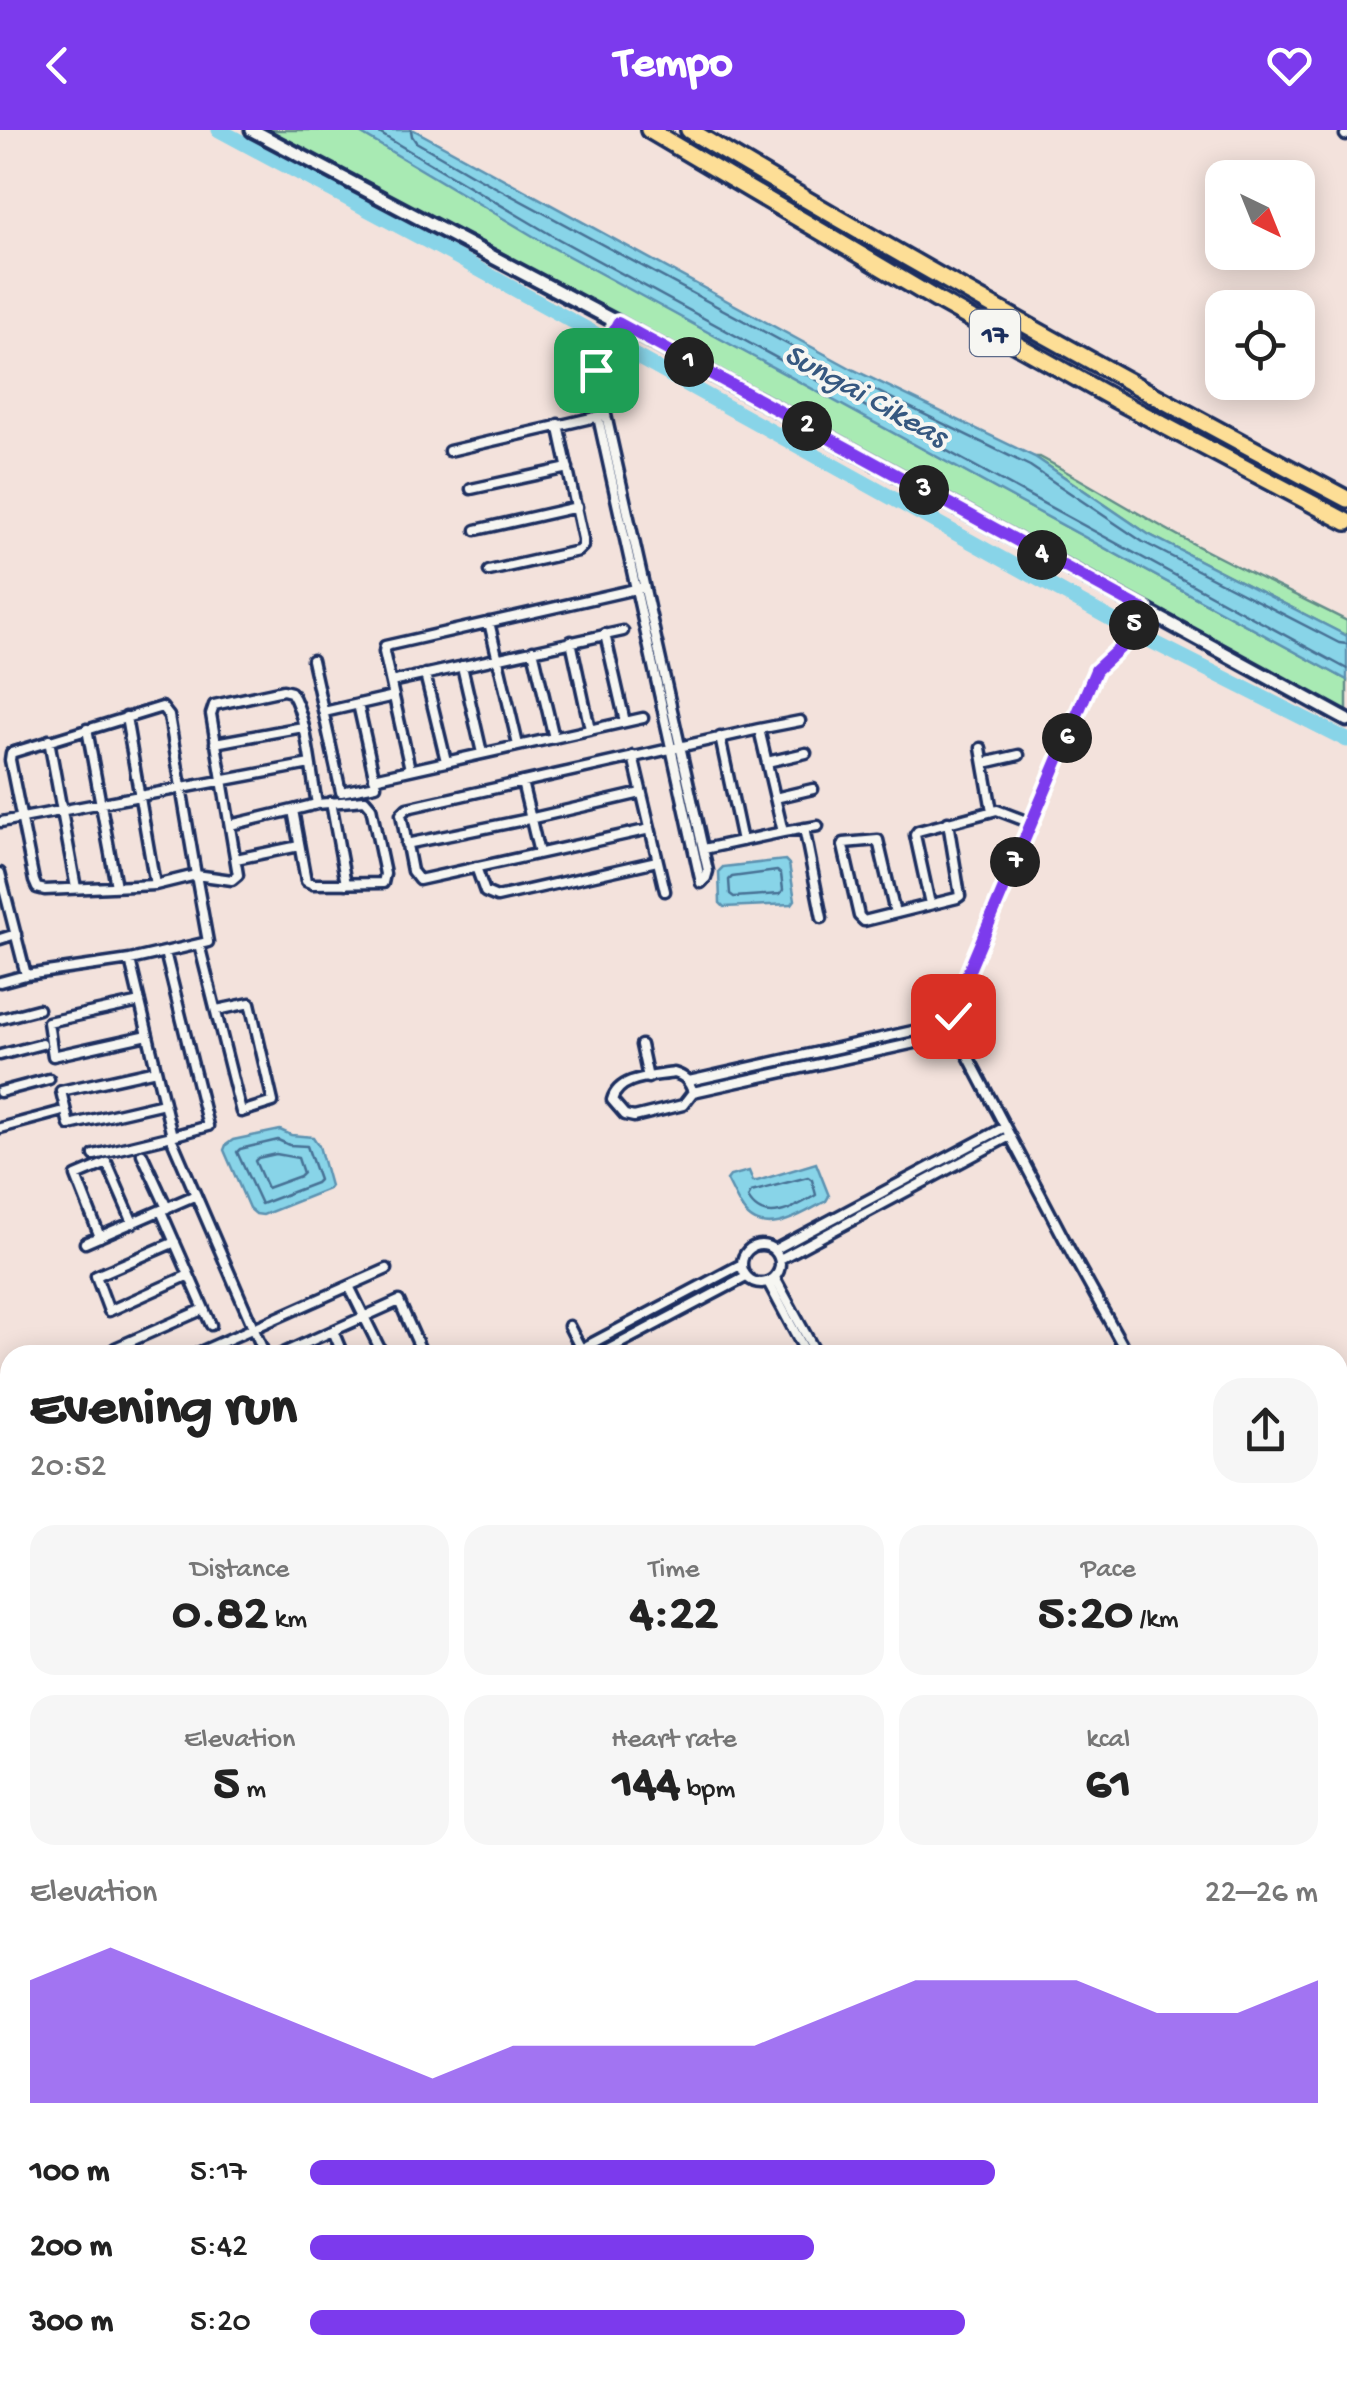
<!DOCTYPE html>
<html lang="en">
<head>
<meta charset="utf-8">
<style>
	:root { --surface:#fff; --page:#f6f6f6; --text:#222; --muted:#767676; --accent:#7c3aed }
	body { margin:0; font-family:"Gochi Hand",sans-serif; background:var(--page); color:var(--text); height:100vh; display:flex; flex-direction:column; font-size:38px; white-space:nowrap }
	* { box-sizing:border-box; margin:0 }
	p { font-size:32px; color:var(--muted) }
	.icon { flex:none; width:55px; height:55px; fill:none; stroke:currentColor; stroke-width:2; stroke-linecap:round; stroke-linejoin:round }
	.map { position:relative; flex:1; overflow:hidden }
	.sheet { position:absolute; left:0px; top:1215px; width:1348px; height:1038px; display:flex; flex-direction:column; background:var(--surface); border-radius:30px 30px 0 0; box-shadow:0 5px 25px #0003 }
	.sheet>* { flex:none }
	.needle { width:65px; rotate:137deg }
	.buttons { position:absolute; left:1205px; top:30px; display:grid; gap:20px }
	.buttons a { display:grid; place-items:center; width:110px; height:110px; border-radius:20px; background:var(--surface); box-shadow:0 5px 25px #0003; font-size:50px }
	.pin { position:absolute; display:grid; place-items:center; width:85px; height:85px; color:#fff; margin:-42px; border-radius:20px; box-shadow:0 5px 15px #0006 }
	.km { position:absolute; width:50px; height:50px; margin:-25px; border-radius:50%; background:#222; color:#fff; font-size:28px; line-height:50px; text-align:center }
	.round { display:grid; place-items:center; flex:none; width:105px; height:105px; border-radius:30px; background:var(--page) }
	.head { display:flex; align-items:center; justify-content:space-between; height:170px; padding:0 30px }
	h1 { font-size:55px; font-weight:700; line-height:75px }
	.metrics { display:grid; grid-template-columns:repeat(3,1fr); gap:15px; height:170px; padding:10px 30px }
	.metrics div { display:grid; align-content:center; border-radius:25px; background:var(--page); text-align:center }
	.metrics b { font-size:50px; font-weight:700 }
	.metrics small { font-size:28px; font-weight:400 }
	.metrics p { font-size:28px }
	.chart { height:280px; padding:20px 30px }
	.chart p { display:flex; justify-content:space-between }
	.chart svg { width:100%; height:180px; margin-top:10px; fill:var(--accent); opacity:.7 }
	ul { padding:0 30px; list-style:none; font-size:32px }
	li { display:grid; grid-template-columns:160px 120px 1fr; align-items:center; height:75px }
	li i { height:25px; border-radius:12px; background:var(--accent) }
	header { display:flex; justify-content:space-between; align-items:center; height:130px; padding:0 30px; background:var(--accent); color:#fff; font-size:45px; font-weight:700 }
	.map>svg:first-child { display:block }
</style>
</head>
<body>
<header><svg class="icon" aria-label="back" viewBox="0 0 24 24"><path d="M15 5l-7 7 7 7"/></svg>Tempo<svg class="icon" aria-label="heart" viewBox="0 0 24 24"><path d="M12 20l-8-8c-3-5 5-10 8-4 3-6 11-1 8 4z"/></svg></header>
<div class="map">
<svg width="1347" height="2251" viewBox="0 0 1347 2251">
	<rect width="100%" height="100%" fill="#f3e2dc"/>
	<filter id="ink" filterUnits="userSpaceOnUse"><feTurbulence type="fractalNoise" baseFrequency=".01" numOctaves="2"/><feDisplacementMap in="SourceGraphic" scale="20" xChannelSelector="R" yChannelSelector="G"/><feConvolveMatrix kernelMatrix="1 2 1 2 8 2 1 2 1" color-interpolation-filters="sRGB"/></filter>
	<g filter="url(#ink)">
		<path fill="#a8eab3" stroke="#628c88" stroke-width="2.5" d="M254 0H355L621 154 1347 550V590Z
			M1035 327H1040C1090 354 1137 384 1188 411 1240 439 1294 464 1347 491V506L1148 404Z"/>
		<path fill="#88d4e8" stroke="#5c92b1" stroke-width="2.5" d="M355 0H414L854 240 1035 327 1148 404 1347 506V550L548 115Z
			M785 730 789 734 795 770 792 774 724 777 720 773 719 741 723 737Z
			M280 1000 291 1005 313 1007 319 1016 330 1056 328 1059 263 1085 256 1084 249 1078 224 1020 226 1015 233 1010Z
			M816 1033 829 1066 826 1071C802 1084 764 1110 743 1080 737 1071 732 1060 727 1050L730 1046 749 1041 753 1051H757Z"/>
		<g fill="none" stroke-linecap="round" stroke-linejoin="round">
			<path stroke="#477195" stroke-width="2.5" d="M374 0 553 106 1347 539
				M411 0 412 6 416 12 473 45 850 248 1030 336 1143 412 1339 513 1347 514
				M777 741 781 744 783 760 780 764 734 767 730 764 729 750 732 747Z
				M278 1010 289 1015 307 1016 319 1050 316 1053 261 1074 237 1022 240 1019Z
				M276 1024 298 1028 303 1043 300 1046 267 1058 255 1031 258 1028Z
				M808 1047 812 1050 816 1065C796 1077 764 1097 748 1068L751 1062Z"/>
			<path stroke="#88d4e8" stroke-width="15" d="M219 0 451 124 1147 509 1347 610"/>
			<g stroke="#1b2f5e" stroke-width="15">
				<path id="minor" d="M1345 5 1347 4
					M600 278C594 238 600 228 618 193
					M606 285 708 741 706 748 701 753
					M598 287 701 753
					M449 321 600 286
					M471 359 568 338
					M476 400 577 377
					M489 441 578 421 583 416V409L558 294
					M489 492 518 615
					M605 504 625 592
					M571 511 590 599
					M533 520 554 608
					M312 530 341 662 376 655 358 574
					M462 536 482 623
					M425 544 446 631
					M391 552 623 501
					M162 577 169 586 196 745 155 755 45 760 37 758 34 751 10 630 11 623Z
					M324 582 394 566
					M126 587 155 755
					M87 599 116 756
					M759 599 800 591
					M720 607 742 711
					M49 610 76 758
					M215 613 303 597
					M981 618 992 681
					M633 626 665 761
					M767 632 806 623
					M984 633 1019 625
					M410 639 384 522 385 516 640 458
					M374 648 643 588
					M522 652 539 723
					M775 668 813 659
					M365 670 371 677 385 744 383 753 313 754 306 751 293 680 317 674Z
					M331 672 346 754
					M1 692 310 634
					M230 695 293 680
					M804 698 822 788
					M650 699 419 750 412 741 401 684 407 678 759 599 783 702 704 719
					M783 702 818 696
					M406 714 529 689 641 663
					M236 729 299 716
					M476 737 485 762 497 767 657 731
					M0 743 26 845
					M930 774 915 705 918 701 997 680 1031 693
					M895 783 878 710 844 713 843 716 859 786 864 791 957 768 960 766 948 692
					M0 809 16 804
					M199 814 241 982 273 972 250 873 217 880
					M130 830 172 1006 208 996 165 822
					M0 852 26 845 130 830 208 812 196 745 232 750 238 745 211 584 214 575 283 560 291 562C307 586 311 644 317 674
					M140 872 48 892 53 926 148 905
					M0 889 38 879
					M641 915 648 948
					M0 925 42 914
					M156 940 61 961 69 995 164 973
					M674 943C685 946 689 951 693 962L683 975 634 987 625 985 612 970C619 946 652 947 674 943Z
					M689 951 953 892
					M0 962 49 949
					M693 962 956 904
					M0 998 59 982
					M173 1012 265 1225
					M142 1024 167 1078
					M94 1025 172 1006
					M161 1081 211 1195
					M100 1107 76 1046 107 1033 133 1093
					M175 1112 96 1146 109 1181 189 1145
					M85 1113 196 1065
					M742 1134a19 19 0 1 1 38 0a19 19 0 1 1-38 0Z
					M774 1120 1005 997
					M780 1129 1010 1006
					M775 1148 817 1225
					M768 1152 807 1225
					M349 1156 383 1225
					M569 1196 584 1225
					M333 1201 343 1225
					M115 1218 204 1179
					M581 1219 742 1134
					M193 1225 387 1139
					M279 1225 399 1171 423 1225
					M598 1225 746 1147
					M1128 1225 1072 1124 958 907C953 897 953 888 954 877L1096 540 1122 516 1143 480
					M1338 1255 1347 1273
					M1338 1286 1347 1281
					M0 1346 10 1369
					M1347 1377 1342 1379 1347 1389
					M0 1402 5 1414 0 1416
					M1338 1421 1347 1417
					M0 1455 10 1450
					M1338 1457 1347 1476
					M1338 1653H1347
					M0 1655 10 1652
					M0 1664 10 1693
					M1338 1744 1347 1780
					M0 1812 10 1841
					M0 1856 10 1853
					M0 1892 10 1888
					M0 1919 10 1947
					M0 1978 10 1973
					M0 2016 10 2012
					M0 2053 10 2049
					M0 2092 10 2087
					M1338 2112 1342 2108 1347 2115
					M0 2131 10 2126
					M1338 2158 1347 2170
					M0 2169 10 2165
					M0 2207 10 2202
					M1338 2215 1347 2227
					M885 2242 892 2251
					M1038 2242 1041 2247 1047 2242
					M1312 2242 1318 2251 1329 2242
					M1207 2250 1216 2242
					M115 2251 134 2242
					M924 2251 935 2242
					M1150 2251 1161 2242"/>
			</g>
			<g stroke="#1b2f5e" stroke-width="19">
				<path id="secondary" d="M252 0 618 193 1347 590"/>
			</g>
			<g stroke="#1b2f5e" stroke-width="22">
				<path id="motorway" d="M649 0 937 170 1114 269 1347 392
					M689 0C905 130 1125 251 1347 369"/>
			</g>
			<use href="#minor" stroke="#f6f6f2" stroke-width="8"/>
			<use href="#secondary" stroke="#f6f6f2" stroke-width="11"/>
			<use href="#motorway" stroke="#fdde96" stroke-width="15"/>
		</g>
	</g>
	<g fill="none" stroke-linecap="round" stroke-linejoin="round" filter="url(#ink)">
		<g stroke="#fff" stroke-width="20">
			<path id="route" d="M596 240 602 224 618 193 1144 480 1122 516 1096 540 954 876 953 886"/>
		</g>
		<use href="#route" stroke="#7c3aed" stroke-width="12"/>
	</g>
	<g text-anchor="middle" stroke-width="8" stroke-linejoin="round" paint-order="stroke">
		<rect fill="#f6f6f2" stroke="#5d6b8a" stroke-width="2.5" x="970" y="180" width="50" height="46" rx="8"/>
		<g font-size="28" font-weight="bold" fill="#1b2f5e">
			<text x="995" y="213">17</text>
		</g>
		<g font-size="32" font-style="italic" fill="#365880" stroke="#f6f6f2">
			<text transform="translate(867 263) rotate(29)" y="11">Sungai Cikeas</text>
		</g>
	</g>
</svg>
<div class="buttons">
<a><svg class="needle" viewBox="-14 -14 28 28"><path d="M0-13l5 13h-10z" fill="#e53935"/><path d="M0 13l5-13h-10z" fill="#767676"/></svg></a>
<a><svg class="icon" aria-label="locate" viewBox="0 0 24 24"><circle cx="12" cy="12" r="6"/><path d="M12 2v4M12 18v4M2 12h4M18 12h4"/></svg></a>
</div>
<div class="pin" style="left:596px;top:240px;background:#1e9e55"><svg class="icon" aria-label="arrive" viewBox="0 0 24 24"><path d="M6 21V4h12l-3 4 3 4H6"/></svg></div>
<div class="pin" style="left:953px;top:886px;background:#d93025"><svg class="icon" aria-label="check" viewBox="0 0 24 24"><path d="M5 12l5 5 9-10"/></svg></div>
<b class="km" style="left:689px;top:232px">1</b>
<b class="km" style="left:807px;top:296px">2</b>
<b class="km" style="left:924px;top:360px">3</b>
<b class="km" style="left:1042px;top:425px">4</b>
<b class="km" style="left:1134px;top:495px">5</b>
<b class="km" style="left:1067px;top:608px">6</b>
<b class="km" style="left:1015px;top:732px">7</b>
<section class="sheet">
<div class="head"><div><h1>Evening run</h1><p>20:52</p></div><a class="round"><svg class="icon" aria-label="share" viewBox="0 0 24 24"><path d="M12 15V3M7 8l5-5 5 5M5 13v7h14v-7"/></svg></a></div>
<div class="metrics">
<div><p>Distance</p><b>0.82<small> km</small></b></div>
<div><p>Time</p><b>4:22</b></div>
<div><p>Pace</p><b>5:20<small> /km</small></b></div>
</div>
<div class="metrics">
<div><p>Elevation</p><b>5<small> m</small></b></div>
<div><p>Heart rate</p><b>144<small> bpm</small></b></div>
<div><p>kcal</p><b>61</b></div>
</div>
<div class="chart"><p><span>Elevation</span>22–26 m</p>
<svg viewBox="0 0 160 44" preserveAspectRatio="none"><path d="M0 44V14L10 6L20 14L30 22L40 30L50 38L60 30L70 30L80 30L90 30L100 22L110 14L120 14L130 14L140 22L150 22L160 14V44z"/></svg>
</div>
<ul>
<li><b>100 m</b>5:17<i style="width:68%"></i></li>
<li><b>200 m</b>5:42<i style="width:50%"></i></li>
<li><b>300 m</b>5:20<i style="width:65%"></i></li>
</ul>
</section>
</div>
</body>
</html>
